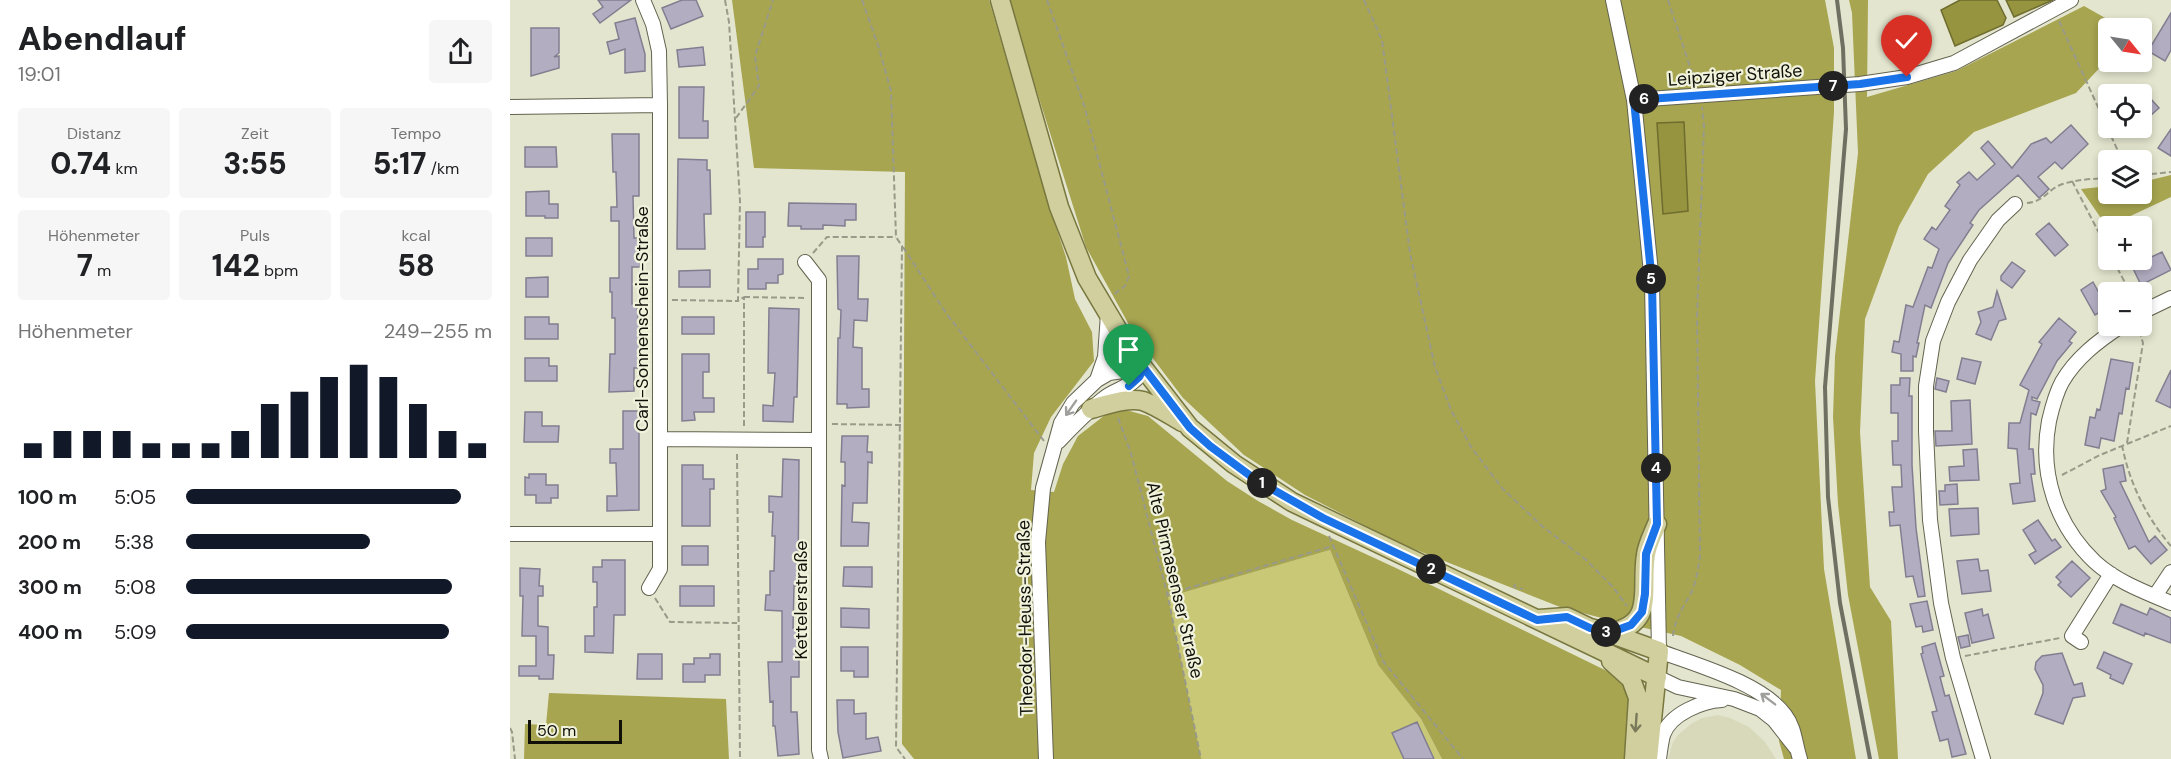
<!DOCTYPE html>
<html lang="de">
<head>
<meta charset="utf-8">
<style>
	:root { --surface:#fff; --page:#f6f6f6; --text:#202124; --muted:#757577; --accent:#111827 }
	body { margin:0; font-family:"DM Sans",sans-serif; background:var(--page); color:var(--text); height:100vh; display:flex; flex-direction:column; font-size:22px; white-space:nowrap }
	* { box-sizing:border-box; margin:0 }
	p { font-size:20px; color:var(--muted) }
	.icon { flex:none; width:33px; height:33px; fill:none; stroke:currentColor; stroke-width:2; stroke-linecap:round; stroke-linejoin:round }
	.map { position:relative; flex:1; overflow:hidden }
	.side { display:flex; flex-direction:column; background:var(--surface); width:510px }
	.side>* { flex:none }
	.needle { width:39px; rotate:120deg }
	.buttons { position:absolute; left:1588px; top:18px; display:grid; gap:12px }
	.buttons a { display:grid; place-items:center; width:54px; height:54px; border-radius:6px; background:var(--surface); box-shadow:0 3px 9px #0003; font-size:30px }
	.scale { position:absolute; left:18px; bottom:15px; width:94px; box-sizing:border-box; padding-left:6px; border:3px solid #101009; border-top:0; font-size:16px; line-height:21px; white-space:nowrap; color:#101009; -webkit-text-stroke:4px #f1f2db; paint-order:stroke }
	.pin { position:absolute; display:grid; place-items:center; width:51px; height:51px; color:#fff; margin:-62px -26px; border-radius:50% 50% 50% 0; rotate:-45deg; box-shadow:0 0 6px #0007 }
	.pin .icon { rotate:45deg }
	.km { position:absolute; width:30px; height:30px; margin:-15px; border-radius:50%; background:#222; color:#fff; font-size:16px; line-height:30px; text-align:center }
	.round { display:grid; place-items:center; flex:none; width:63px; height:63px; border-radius:6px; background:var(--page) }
	.overview { display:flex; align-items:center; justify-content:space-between; height:102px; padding:0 18px }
	h1 { font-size:33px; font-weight:800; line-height:45px }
	.metrics { display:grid; grid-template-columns:repeat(3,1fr); gap:9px; height:102px; padding:6px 18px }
	.metrics div { display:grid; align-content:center; border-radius:6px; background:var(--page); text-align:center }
	.metrics b { font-size:30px; font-weight:800 }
	.metrics small { font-size:16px; font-weight:400 }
	.metrics p { font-size:16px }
	.chart { height:168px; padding:12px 18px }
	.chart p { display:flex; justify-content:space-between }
	.chart svg { width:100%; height:108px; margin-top:6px; stroke:var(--accent); stroke-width:6 }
	ul { padding:0 18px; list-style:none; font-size:20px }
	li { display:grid; grid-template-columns:96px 72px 1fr; align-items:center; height:45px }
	li i { height:15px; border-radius:8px; background:var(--accent) }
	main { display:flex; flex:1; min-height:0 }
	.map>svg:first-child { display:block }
</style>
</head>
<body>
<main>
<section class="side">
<div class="overview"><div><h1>Abendlauf</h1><p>19:01</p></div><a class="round"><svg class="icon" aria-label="share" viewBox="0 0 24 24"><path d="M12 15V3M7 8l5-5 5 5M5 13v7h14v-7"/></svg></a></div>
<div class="metrics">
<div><p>Distanz</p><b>0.74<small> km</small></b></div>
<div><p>Zeit</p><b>3:55</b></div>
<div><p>Tempo</p><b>5:17<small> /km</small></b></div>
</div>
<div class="metrics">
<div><p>Höhenmeter</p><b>7<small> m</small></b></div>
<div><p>Puls</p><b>142<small> bpm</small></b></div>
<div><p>kcal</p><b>58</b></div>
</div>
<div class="chart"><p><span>Höhenmeter</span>249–255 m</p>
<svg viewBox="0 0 160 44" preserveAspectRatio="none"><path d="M5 44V38M15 44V33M25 44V33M35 44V33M45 44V38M55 44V38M65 44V38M75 44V33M85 44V22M95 44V17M105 44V11M115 44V6M125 44V11M135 44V22M145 44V33M155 44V38"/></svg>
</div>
<ul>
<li><b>100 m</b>5:05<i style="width:90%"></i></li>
<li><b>200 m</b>5:38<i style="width:60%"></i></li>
<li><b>300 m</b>5:08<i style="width:87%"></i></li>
<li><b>400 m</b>5:09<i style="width:86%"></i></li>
</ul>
</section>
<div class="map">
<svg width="1661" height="759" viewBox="0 0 1661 759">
	<rect width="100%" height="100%" fill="#e4e5ce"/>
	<path fill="#d8d9bb" d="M1208 715 1220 718 1239 727 1255 742 1266 759H1158L1163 742 1168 735 1181 724 1192 718Z"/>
	<path fill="#c9c876" d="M820 550 868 665 911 719 932 759H553L658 597Z"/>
	<path fill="#a7a550" d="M222 0H479L538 203 556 257 565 299 582 332 584 361 541 417 524 453 521 490 544 492 553 464 568 436 595 415 616 410 638 416 717 481 748 501 782 520 886 568 1099 672C1103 676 1109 680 1113 685 1127 704 1118 737 1115 759H932L911 719 868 665 820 550 658 597 691 759H404L392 744 395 172 244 168Z
		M498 0H1315L1324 48V112L1305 381 1314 569 1346 759H1274L1269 741 1271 690 1230 665 1171 636 1103 621 1050 607 889 543 795 495 734 455 673 398 623 332 576 247Z
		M1339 0H1358L1357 97 1446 71 1574 6 1613 28H1599V58L1566 93 1464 132 1418 174 1389 226 1355 319 1350 432 1360 587 1381 621 1388 759H1369L1338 595 1328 504 1323 417 1325 356 1348 153 1342 13Z
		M1661 175V197L1597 227 1571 189 1599 186V194H1632V182Z
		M39 693 216 699 219 759H14L15 724 36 725Z"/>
	<path fill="#96943e" stroke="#6e6c2e" stroke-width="1.5" d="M1450 0H1487L1496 18 1493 25 1445 46 1431 10Z
		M1496 0H1543L1504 17Z
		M1174 122 1178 211 1153 214 1147 123Z"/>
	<path fill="#b2adc1" stroke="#827e91" stroke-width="1.5" d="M88 0H121L90 23 83 14 93 7Z
		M172 0H186L193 16 161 29 152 8Z
		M1661 13V50L1655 61 1638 51Z
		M125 18 135 54V71L115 73V49L100 54 97 42 109 39 105 23Z
		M21 28H49V53L44 57 49 56V68L21 76Z
		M193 47 195 65 169 67 167 50Z
		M169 87H194L193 121H198V138H169Z
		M1632 89 1649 108 1632 123Z
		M1561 125 1578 144 1552 169 1545 162 1528 177 1539 189 1529 198 1508 175 1469 210 1460 223 1463 225 1438 263 1421 308 1415 305 1407 343H1409L1406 357 1403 356V371H1391V354L1382 352 1384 341 1389 342 1396 305 1403 307 1418 267 1422 268 1429 249 1414 239 1422 227 1426 230 1440 210 1435 206 1450 185 1447 182 1459 172 1467 180 1485 164 1471 148 1478 141 1502 168 1521 144 1536 138 1541 143Z
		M1661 129V156L1648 148Z
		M102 134H129V196H123L124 238H129L130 267H122V304H127L129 328V368H124V391L99 392 100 354H105V318H102V292H100V278H109V221H101V207H107L106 172H103Z
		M15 147H46L47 167H15Z
		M168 159 197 160V170H200L201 214H194L195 249H167Z
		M39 191V204H48V218H35V216H16V192Z
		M279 203 346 204V220H335V226L313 225V229H291V226H278Z
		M236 212H255V237H253V247H236Z
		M1539 223 1558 245 1545 256 1526 234Z
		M16 238H42V256H16Z
		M1652 252 1661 270 1631 285 1619 260H1635Z
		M327 256H349L348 299H358L357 321 344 320 343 347 352 348V389H359V407L337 408V404H327L328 338H330L331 310 328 309Z
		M248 259H273V274L268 275V283H256V289H238V269H248Z
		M1502 262 1515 271 1502 288 1491 280V276Z
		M200 270V287H169V271Z
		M38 277V297H16V278Z
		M1583 282 1588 291 1599 284V307L1585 315 1571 290Z
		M1487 291 1496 319 1489 321 1481 340 1466 334 1471 322 1468 312 1483 307Z
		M259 308 289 309 287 397H284L283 422 253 421V405L263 406 265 373H258Z
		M15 317H39V324H48V339H15Z
		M172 317H204V334H172Z
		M1549 318 1566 332 1559 341 1562 343 1547 361 1527 399 1522 397V400L1530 402 1526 415 1521 413 1519 449H1523L1525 474H1521L1525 501 1503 504 1500 484 1510 483 1507 449 1498 448 1499 423H1510L1519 390 1510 385 1532 344 1529 342Z
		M172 354H199V372H193V398H204V412H184L185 420 172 421Z
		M15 358H39V366H47V381H15Z
		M1452 358 1471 362 1465 384 1447 379Z
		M1601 359 1623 363 1619 389 1616 388 1612 414 1609 413 1604 441 1591 438 1589 448 1575 445 1580 417 1585 418 1587 409 1590 410Z
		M1661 370V408L1646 401Z
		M1390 378H1400L1399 396H1402V465L1406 528 1415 596 1408 597 1403 576 1396 577 1390 525 1380 526 1379 512H1384L1382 487H1392L1391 465H1383L1382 441H1388V413H1381V385H1390Z
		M1427 378 1439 381 1436 392 1425 389Z
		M1460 400 1462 444 1426 446 1425 431H1442L1441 401Z
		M113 411H129V510L97 511V496H107L106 463H100V449H113Z
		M15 412H32V426H49L48 442H14Z
		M332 436H358L357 452H362V463L358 462 357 503H343L342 522 359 523 358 546H331L332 485 335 486V462H331Z
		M1467 449 1469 480 1440 481 1439 467 1454 466 1453 450Z
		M273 459 289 460 288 586H284L283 628H289V677H281V712H287L289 754 268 756 265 726H263V701L260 702 258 662H272V611L255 610 256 595H260V571H264L265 536H262L263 512H259V496L272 497Z
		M172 465H193V479H204V489H200V526H172Z
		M1613 465 1616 481 1610 482 1639 542 1645 536 1657 550 1641 564 1625 546 1619 549 1604 518 1606 517 1591 491 1596 489 1593 469Z
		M19 474H36V485H48V498H41V503H26V495H15V477L19 478Z
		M1447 484 1448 504 1430 505 1429 491H1435V485Z
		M1468 508 1469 534 1441 536 1439 509Z
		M1528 520 1542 541 1545 539 1551 547 1525 564 1519 555 1526 551 1513 530Z
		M172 546H198V565H172Z
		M1468 559 1470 571 1478 570 1481 591 1452 594 1447 561Z
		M92 560H115V615H104L103 653 75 652V636H84V607H87V582H83V567H92Z
		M1562 561 1580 578 1561 597 1548 585 1551 582 1546 577Z
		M334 567H362V587L333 586Z
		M10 568 30 569 29 586H33V596H28V626L38 627V655H44L43 679H29V676H9V666H26V636H12L13 596H10Z
		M170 586H204V606H170Z
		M1417 601 1423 630 1413 632 1412 626 1406 627 1400 604Z
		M1611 604 1637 615 1640 608 1661 618V643L1635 633 1634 636 1603 623Z
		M331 608 359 609V628L331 627Z
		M1472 609 1473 616 1478 614 1484 638 1462 643 1455 613Z
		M1458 635 1460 646 1451 648 1448 637Z
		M1425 643 1434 676 1430 677 1435 696 1439 695 1456 754 1442 757 1438 739 1430 741 1422 712 1427 711 1411 654 1413 653 1412 647Z
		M331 647H358V677H344V671H331Z
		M1594 652 1622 664 1613 684 1600 678 1601 675 1587 668Z
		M1552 653 1564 685 1572 683 1575 696 1563 698 1553 724 1525 714 1533 693V685L1525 669 1526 662 1532 656Z
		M128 654H152V679H127Z
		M200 654H210V675H195V682H173V664H184V658H200Z
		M327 700H344V714L356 713V739L368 737 371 751 333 758 328 732Z
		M907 722 924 759H894L882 733Z"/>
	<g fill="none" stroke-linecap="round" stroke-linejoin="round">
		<g stroke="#636350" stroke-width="16">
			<path id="minor" d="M133 0 143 24 149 51 150 105V569L139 588
				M1103 0 1124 100 1142 283 1149 651C1186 665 1252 683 1275 715 1285 728 1285 744 1290 759
				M1124 100 1350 84 1397 77 1444 63 1561 0
				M0 107 150 105
				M295 262 309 280V750L311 759
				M1632 312 1661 298
				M1611 326C1588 341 1566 358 1552 382 1546 393 1542 408 1539 421 1529 473 1546 525 1585 562 1607 582 1635 592 1661 603
				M587 380 595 357 598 314
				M150 439 309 440
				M548 442C562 427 577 412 593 399 607 387 625 388 634 368
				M0 534H150
				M1645 596 1661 572
				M1571 642 1562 636 1601 574
				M1147 677 1168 687 1224 699 1250 709 1264 720 1286 748
				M536 759 528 542 533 488 551 423 563 403 587 380 599 373 634 368
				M1149 759C1150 751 1151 743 1153 735 1160 714 1192 701 1212 700
				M1473 759 1443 658 1431 603 1420 520 1416 431V386L1423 341 1438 302 1460 260 1488 220 1505 204"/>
		</g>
		<g stroke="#78773f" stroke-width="21">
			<path id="major" d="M490 0 549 207 577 278 621 352 680 428 724 464 782 502 1147 677
				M581 409C596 405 618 397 633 401 647 406 660 415 672 422
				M1029 619 1057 617 1080 628 1099 633 1149 651 1138 759
				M1099 633C1147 624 1130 590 1136 555 1137 545 1143 534 1147 524
				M1101 661 1121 679 1128 698 1124 759"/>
		</g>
		<path stroke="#999a89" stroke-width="2" stroke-dasharray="6 3" stroke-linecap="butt" d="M215 0 219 22 230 201 228 301 234 297V427
			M352 0 368 45 381 91 386 237 392 246 386 747 395 759
			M537 0 574 105 619 276 615 286 603 295
			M854 0 872 40 900 253 925 367 941 410 961 447 992 488 1032 526 1075 559 1103 587 1117 606
			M1158 0 1185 82
			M1549 21 1612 160
			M226 118 249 86 245 56 263 0
			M1632 175 1661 172
			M1562 181 1599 252
			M1517 203C1535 201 1536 191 1550 185 1566 179 1583 179 1599 178
			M393 247 436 313 534 441
			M303 253 317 237H386
			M1603 260 1620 292
			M234 297 297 298
			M162 300 228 301
			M608 418 621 453 658 597 691 759
			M322 424 391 425
			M1617 443 1633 343 1628 326
			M1612 445C1619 482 1636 517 1661 546
			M227 454 230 759
			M1552 475 1590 455 1661 426
			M819 536 873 661 953 759
			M1005 584 1004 587 1013 589
			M658 594 823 546
			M145 598 160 622 227 623
			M1163 636C1165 619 1172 609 1180 595 1186 583 1188 570 1190 556L1187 317 1194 126 1192 107
			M1455 656 1550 638
			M0 728 2 732 5 759"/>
		<use href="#minor" stroke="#fff" stroke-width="14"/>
		<use href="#major" stroke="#d0cf9d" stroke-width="18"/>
		<path stroke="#707062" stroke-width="4" d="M1327 0 1333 48 1336 129 1315 387 1318 497 1330 603 1360 759"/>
	</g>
	<defs><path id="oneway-shaft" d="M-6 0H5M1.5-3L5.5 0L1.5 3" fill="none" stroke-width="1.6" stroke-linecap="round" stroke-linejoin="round" transform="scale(1.5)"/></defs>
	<g stroke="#9f9f9d">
		<use href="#oneway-shaft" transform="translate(561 408) rotate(125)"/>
		<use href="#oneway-shaft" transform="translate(1258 699) rotate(-143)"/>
	</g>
	<use stroke="#7a795a" href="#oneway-shaft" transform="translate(1126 723) rotate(94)"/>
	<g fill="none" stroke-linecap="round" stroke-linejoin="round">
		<g stroke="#fff" stroke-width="12">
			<path id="route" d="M619 386 629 377 634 368 680 428 700 446 746 480 813 518 1027 620 1057 617 1080 628 1099 633 1121 625 1132 612 1135 594 1136 554 1147 524 1142 283 1124 100 1350 84 1397 77"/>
		</g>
		<use href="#route" stroke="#1a73e8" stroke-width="8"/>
	</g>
	<g text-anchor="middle" stroke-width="4.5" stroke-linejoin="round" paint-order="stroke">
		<g font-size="18" fill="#101009" stroke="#f1f2db">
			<text transform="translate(1225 75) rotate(-4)" y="6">Leipziger Straße</text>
			<text transform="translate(132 319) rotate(-90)" y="6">Carl-Sonnenschein-Straße</text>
			<text transform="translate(665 580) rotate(77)" y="6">Alte Pirmasenser Straße</text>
			<text transform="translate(291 600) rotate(-90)" y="6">Kettelerstraße</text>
			<text transform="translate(515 618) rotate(-91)" y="6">Theodor-Heuss-Straße</text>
		</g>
	</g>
</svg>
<div class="buttons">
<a><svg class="needle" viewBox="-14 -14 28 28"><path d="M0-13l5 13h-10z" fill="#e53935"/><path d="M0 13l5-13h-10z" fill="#757577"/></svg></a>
<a><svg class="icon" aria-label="locate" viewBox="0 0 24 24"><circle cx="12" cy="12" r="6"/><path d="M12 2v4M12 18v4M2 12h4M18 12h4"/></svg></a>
<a><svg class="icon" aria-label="layers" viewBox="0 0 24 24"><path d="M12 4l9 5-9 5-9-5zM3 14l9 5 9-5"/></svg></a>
<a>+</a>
<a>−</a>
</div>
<div class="scale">50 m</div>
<div class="pin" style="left:619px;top:386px;background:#1e9e55"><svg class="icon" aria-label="arrive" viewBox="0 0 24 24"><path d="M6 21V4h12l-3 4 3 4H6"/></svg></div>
<div class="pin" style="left:1397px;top:77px;background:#d93025"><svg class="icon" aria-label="check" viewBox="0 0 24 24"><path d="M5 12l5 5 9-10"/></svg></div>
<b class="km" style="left:752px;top:483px">1</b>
<b class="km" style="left:921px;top:569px">2</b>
<b class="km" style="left:1096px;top:632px">3</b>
<b class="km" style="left:1146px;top:468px">4</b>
<b class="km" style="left:1141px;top:279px">5</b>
<b class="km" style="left:1134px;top:99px">6</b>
<b class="km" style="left:1323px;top:86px">7</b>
</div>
</main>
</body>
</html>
